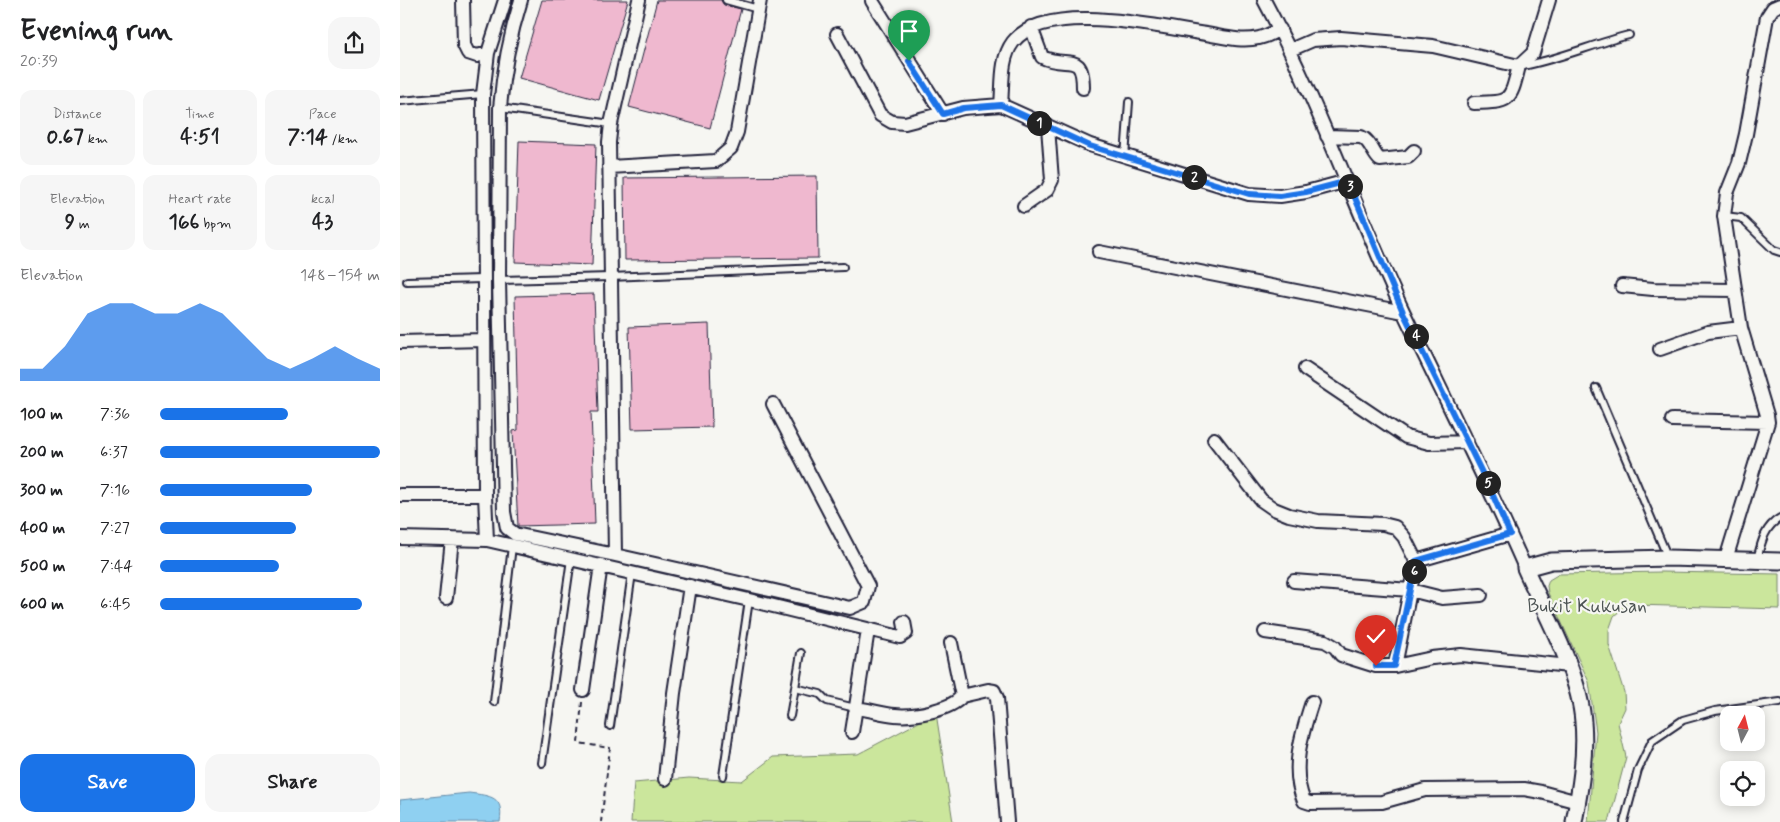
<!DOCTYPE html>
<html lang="en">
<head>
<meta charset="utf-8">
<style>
	:root { --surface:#fff; --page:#f6f6f6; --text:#202124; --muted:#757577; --accent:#1a73e8 }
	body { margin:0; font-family:Mynerve,sans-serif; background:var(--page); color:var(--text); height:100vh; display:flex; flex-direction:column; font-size:19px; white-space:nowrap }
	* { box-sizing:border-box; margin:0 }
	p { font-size:16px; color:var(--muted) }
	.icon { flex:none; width:28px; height:28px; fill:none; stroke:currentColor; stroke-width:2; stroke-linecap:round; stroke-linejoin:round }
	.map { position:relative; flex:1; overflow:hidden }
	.side { display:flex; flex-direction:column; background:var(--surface); width:400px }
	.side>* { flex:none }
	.needle { width:32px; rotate:7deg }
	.fabs { position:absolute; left:1320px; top:706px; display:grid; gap:10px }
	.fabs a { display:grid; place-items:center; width:45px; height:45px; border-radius:10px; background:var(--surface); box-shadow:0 2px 12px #0003; font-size:25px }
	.pin { position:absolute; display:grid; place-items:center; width:42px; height:42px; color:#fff; margin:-51px -21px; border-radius:50% 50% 50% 0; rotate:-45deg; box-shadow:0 0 5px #0007 }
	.pin .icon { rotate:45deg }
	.km { position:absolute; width:25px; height:25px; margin:-12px; border-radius:50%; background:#222; color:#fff; font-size:14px; line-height:25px; text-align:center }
	.round { display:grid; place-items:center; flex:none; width:52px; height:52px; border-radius:15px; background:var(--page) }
	.summary { display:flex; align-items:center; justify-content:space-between; height:85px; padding:0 20px }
	h1 { font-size:28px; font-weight:700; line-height:38px }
	.figures { display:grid; grid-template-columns:repeat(3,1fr); gap:8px; height:85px; padding:5px 20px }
	.figures div { display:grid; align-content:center; border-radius:12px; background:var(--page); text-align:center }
	.figures b { font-size:21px; font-weight:700 }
	.figures small { font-size:14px; font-weight:400 }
	.figures p { font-size:14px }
	.chart { height:140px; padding:10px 20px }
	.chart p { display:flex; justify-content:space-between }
	.chart svg { width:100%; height:90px; margin-top:5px; fill:var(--accent); opacity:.7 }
	.cta { display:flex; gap:10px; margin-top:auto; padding:10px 20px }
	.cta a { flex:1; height:58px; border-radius:15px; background:var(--accent); color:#fff; font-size:20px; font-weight:700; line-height:58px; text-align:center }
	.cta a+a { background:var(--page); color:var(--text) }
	ul { padding:0 20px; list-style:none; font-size:16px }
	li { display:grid; grid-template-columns:80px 60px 1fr; align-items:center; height:38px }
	li i { height:12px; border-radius:6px; background:var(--accent) }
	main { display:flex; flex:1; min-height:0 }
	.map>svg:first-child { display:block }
</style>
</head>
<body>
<main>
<section class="side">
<div class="summary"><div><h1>Evening run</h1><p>20:39</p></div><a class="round"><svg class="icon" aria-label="share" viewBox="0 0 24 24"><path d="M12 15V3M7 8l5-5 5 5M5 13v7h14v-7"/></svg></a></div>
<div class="figures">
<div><p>Distance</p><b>0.67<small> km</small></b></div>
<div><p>Time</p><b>4:51</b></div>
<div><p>Pace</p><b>7:14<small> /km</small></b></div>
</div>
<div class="figures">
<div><p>Elevation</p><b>9<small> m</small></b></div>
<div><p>Heart rate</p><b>166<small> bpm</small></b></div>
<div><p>kcal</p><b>43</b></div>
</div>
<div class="chart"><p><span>Elevation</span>148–154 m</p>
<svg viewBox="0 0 160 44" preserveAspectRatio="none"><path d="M0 44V38L10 38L20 27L30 11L40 6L50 6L60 11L70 11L80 6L90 11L100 22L110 33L120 38L130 33L140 27L150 33L160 38V44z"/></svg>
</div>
<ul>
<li><b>100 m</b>7:36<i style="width:58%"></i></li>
<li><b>200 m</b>6:37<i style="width:100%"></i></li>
<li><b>300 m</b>7:16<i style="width:69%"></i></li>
<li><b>400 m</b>7:27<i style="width:62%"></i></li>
<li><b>500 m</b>7:44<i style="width:54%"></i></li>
<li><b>600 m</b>6:45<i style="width:92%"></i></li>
</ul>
<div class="cta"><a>Save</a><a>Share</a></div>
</section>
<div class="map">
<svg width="1380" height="822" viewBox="0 0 1380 822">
	<rect width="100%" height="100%" fill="#f6f6f2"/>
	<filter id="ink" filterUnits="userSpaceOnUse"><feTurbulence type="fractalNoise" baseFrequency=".02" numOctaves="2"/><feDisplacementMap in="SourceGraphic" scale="10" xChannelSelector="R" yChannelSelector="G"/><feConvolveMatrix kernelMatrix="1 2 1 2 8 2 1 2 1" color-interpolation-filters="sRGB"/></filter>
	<g filter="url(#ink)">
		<path fill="#cbe69c" stroke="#76846c" d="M1261 572 1380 574V609L1234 605 1222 609 1214 616 1209 630V645L1224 692 1225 708 1218 723 1226 757 1209 822H1188L1196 732 1189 682 1148 593 1147 586 1149 580 1159 574Z
			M536 713 553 822H231L234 783 289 778 342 781 373 757 458 754Z"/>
		<path fill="#8fd0f1" stroke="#638aa8" d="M69 793C91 796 104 796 100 822H0V800Z"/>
		<path fill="#efb8cf" stroke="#22223b" d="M142 0H228L199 100 119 78Z
			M257 0H321L324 5 341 9 310 128 229 107Z
			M119 141 196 144 192 265 115 262Z
			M417 176 418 258 225 260 224 178Z
			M194 294 198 412H191L195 524 118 526 113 431 118 430 115 296Z
			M309 324 312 427 232 429 229 327Z"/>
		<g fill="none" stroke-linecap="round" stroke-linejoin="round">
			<g stroke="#22223b" stroke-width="10">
				<path id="service" d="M326 0 358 9
					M1123 66C1160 59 1193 44 1229 35
					M0 101 83 94
					M100 108 211 124
					M725 157 729 102
					M1324 216 1341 218 1374 250 1380 252
					M99 280 210 277 443 267
					M7 281 83 279
					M1196 388 1268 558
					M1357 560C1361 544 1364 527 1380 518
					M395 688 420 694 427 701 455 708
					M94 702 112 546
					M390 716 401 653
					M210 726 232 573
					M142 763 171 559
					M323 776 349 600
					M1224 822 1238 770 1252 741 1283 720 1315 711 1380 702"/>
			</g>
			<g stroke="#22223b" stroke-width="16">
				<path id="minor" d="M63 0 64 45 68 53 77 56 88 53
					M121 0C110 35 103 71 100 108L99 280 104 512 107 528 115 534 215 555
					M239 0 211 124 209 142 215 555 450 608 464 602 468 586 373 404
					M864 0C918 100 955 209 1003 311 1044 397 1087 481 1125 568
					M472 1 543 114
					M631 27 642 57C667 69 683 50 683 88
					M437 34 480 115 492 122 505 123 563 108 601 105 690 145 849 194 880 196 906 192 947 181
					M890 50 913 40 941 38 1033 46 1119 66 1133 53 1149 0
					M1074 103C1111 102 1110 102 1119 66
					M601 105C603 85 600 59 613 42 646 0 759 27 806 34 824 37 841 42 859 38 866 37 874 32 880 29
					M927 136 961 137C971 141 972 153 980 160L1008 157 1014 151
					M209 167 316 161 331 148 337 132 360 0
					M624 206 647 190 652 180 648 127
					M699 252 1003 312
					M1222 286 1253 289 1335 290
					M0 342 84 340
					M1260 349 1308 332 1341 328
					M905 369 1006 437 1029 443 1067 442
					M1272 420 1368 422
					M814 439 861 500 874 509 889 515 918 521 983 524 995 527 1004 537 1016 561 995 666
					M0 495H85
					M0 538 87 540 349 600 500 637 506 633 504 622
					M87 540 85 495 83 94 88 53 105 0
					M1326 559 1368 422 1367 415 1341 328 1324 216 1327 193 1339 163 1346 134 1367 17 1373 8 1380 5
					M1016 561 1110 534
					M894 581 1010 590 1042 598 1081 595
					M46 598 52 539
					M865 632 925 641 935 647 941 655 976 666H995L1032 658 1061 655 1169 666
					M183 690 201 565
					M562 696 588 690 594 691 597 698 607 822
					M912 702C902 733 890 769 904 801L910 803 982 802 1025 790 1124 789 1141 792 1178 802
					M455 708C468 709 482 714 495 715 513 717 551 710 562 696L551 643
					M452 732 468 630
					M265 779 274 693 290 586"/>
			</g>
			<g stroke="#22223b" stroke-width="19">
				<path id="tertiary" d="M1174 822C1180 790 1186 755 1183 722 1180 674 1145 613 1125 568L1151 561 1268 558 1380 561"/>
			</g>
			<path stroke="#22223b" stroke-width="2" stroke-dasharray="5 4" stroke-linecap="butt" d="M182 702 178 743 210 748 201 822"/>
			<use href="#service" stroke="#f6f6f2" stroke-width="6"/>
			<use href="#minor" stroke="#f6f6f2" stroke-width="12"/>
			<use href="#tertiary" stroke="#f6f6f2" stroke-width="15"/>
		</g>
	</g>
	<g fill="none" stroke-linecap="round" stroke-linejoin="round" filter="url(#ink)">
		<g stroke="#fff" stroke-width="10">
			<path id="route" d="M509 61 543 114 564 108 601 105 690 146 849 194 880 196 906 192 948 181 1003 312 1091 491 1110 534 1016 561 994 666H976"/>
		</g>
		<use href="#route" stroke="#1a73e8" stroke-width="6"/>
	</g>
	<g text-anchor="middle" stroke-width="4.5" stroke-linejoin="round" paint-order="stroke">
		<g font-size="19" fill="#4c5353" stroke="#f6f6f2">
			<text x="1187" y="612">Bukit Kukusan</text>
		</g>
	</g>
</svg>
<div class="fabs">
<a><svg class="needle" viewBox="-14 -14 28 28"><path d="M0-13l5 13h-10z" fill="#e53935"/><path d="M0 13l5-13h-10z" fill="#757577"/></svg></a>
<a><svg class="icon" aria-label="locate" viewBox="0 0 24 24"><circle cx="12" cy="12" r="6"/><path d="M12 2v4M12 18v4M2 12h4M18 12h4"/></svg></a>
</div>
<div class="pin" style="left:509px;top:61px;background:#1e9e55"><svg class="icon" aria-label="arrive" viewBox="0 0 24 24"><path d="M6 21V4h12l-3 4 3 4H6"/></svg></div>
<div class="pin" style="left:976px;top:666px;background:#d93025"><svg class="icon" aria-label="check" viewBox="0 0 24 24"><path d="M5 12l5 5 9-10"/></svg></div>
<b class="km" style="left:639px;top:123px">1</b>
<b class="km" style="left:794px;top:177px">2</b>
<b class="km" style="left:950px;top:186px">3</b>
<b class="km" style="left:1016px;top:336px">4</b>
<b class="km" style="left:1088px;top:483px">5</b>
<b class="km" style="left:1014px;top:571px">6</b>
</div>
</main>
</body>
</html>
